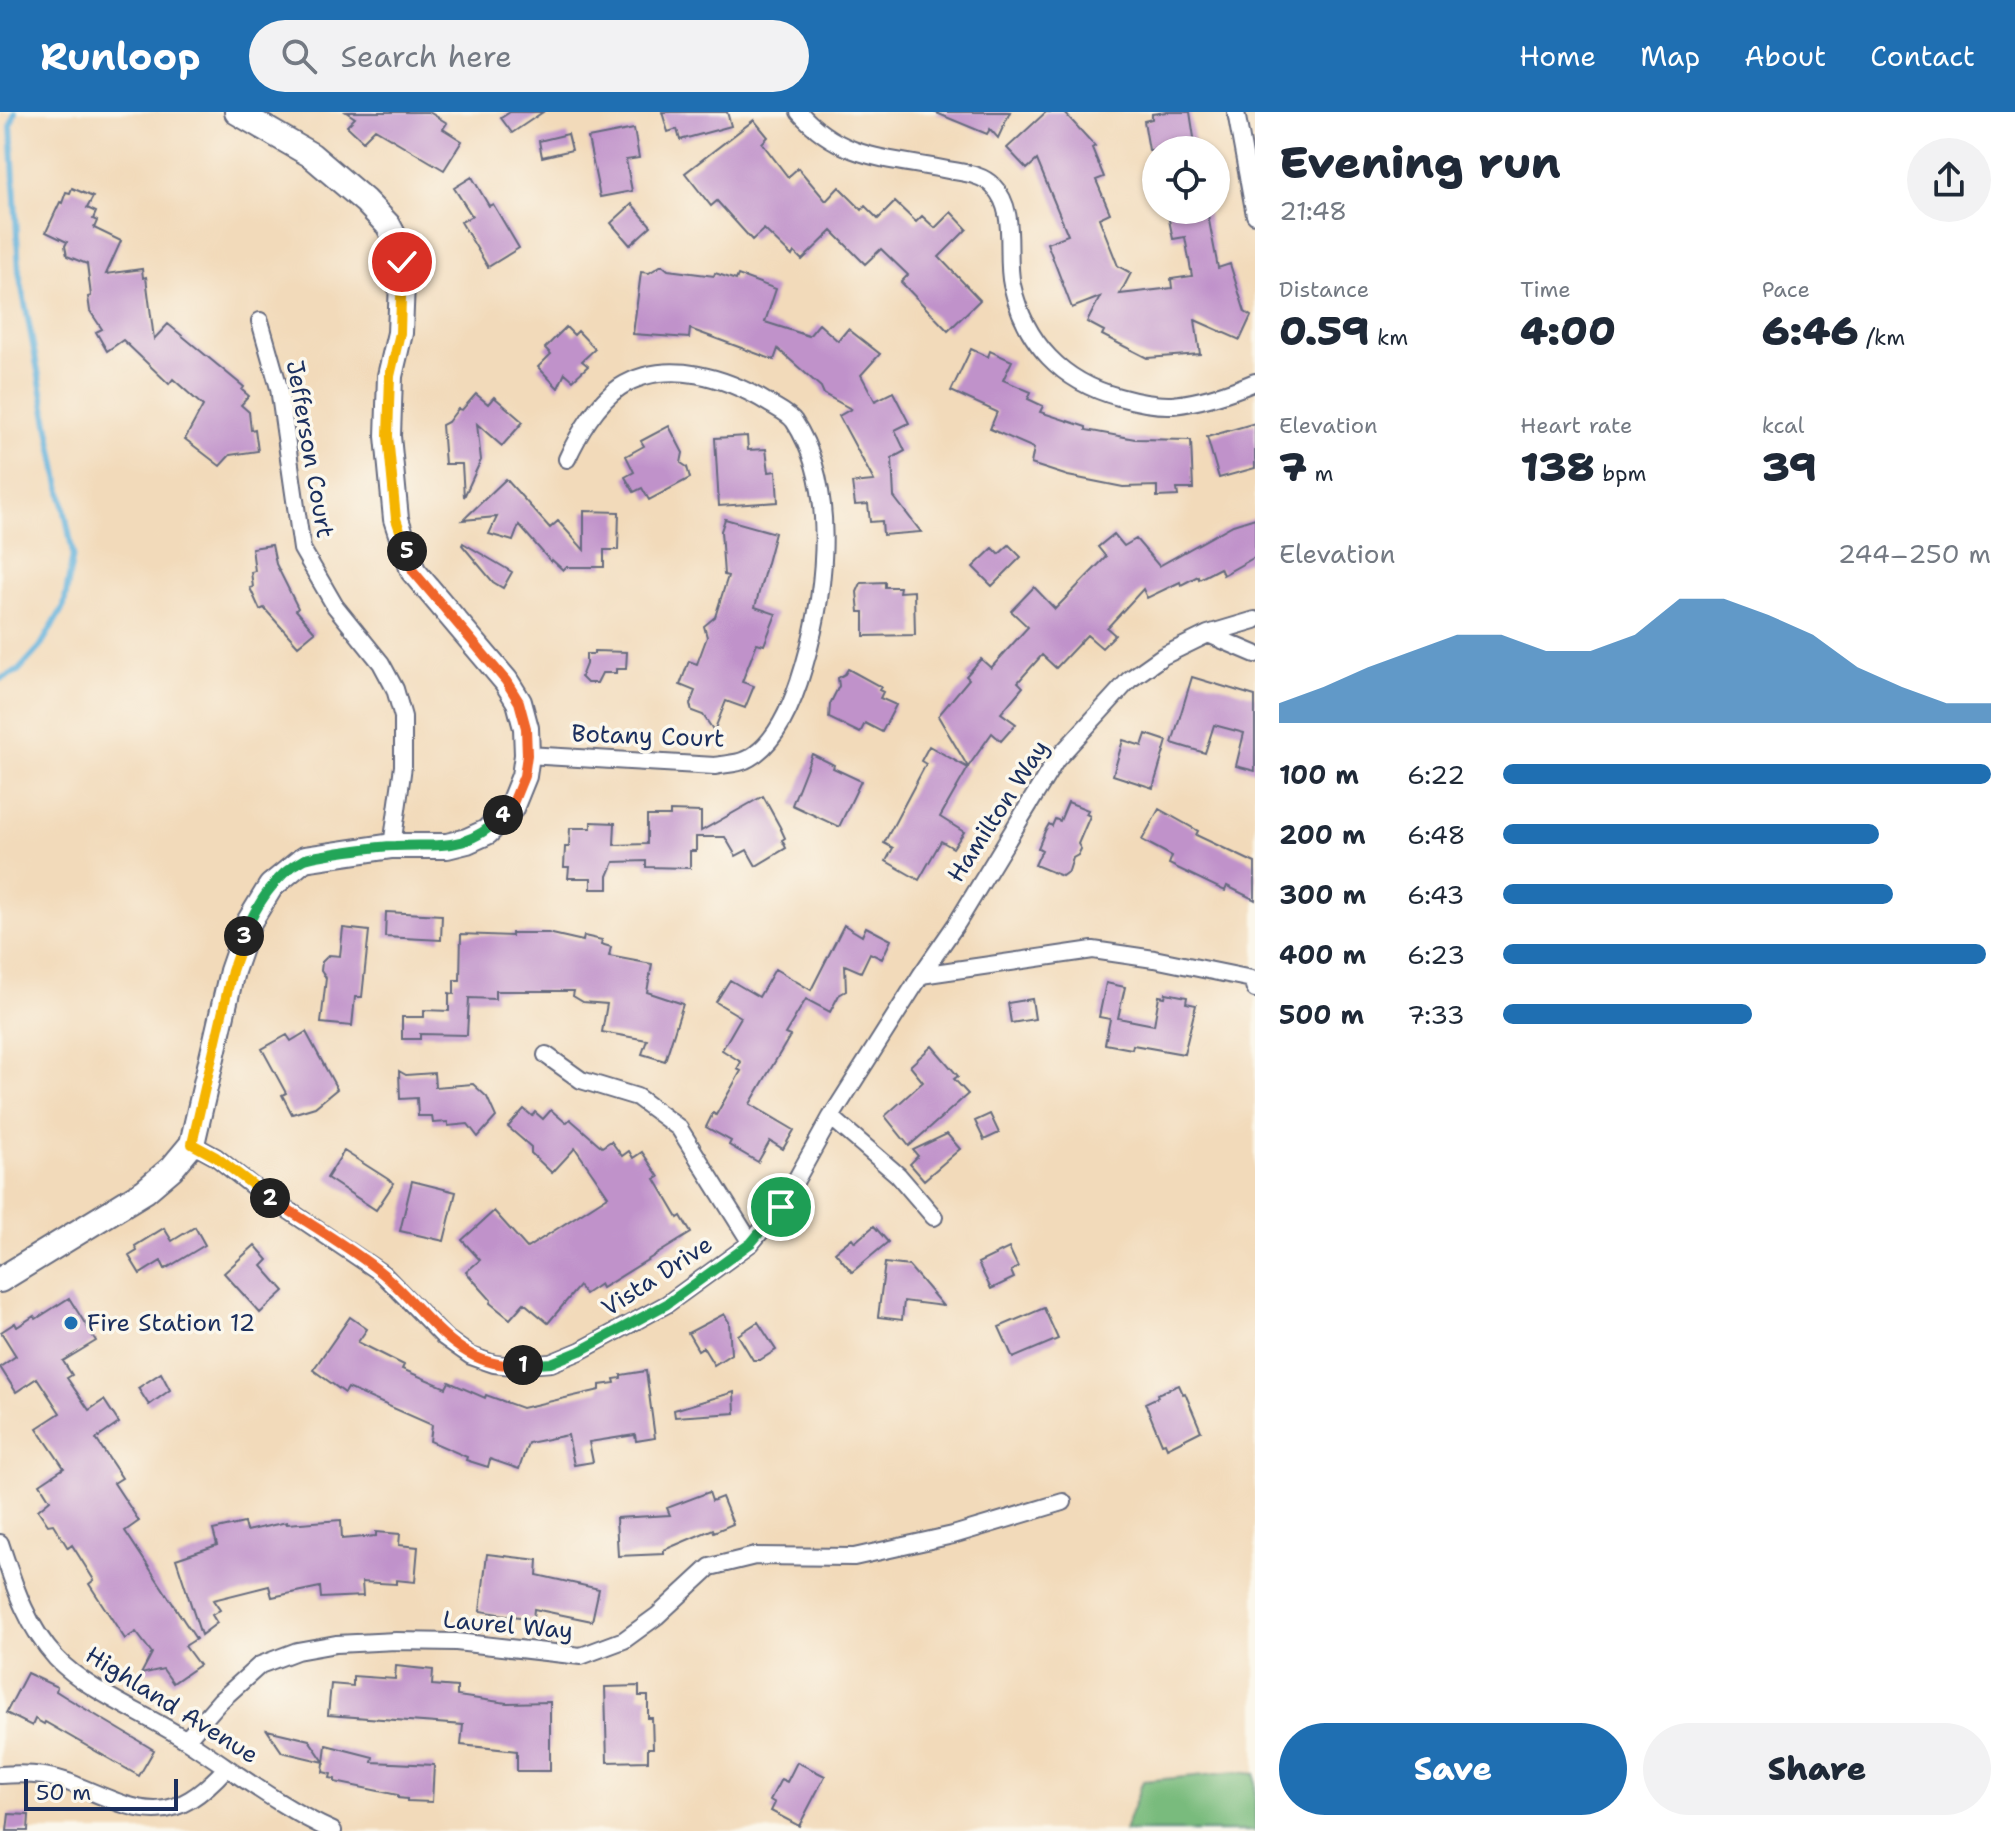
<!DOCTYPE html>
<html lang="en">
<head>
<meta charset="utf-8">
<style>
	:root { --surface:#fff; --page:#f2f2f3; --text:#1f2937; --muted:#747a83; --accent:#1f6fb2 }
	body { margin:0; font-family:"Shantell Sans",sans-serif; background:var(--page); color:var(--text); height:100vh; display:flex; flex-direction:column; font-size:30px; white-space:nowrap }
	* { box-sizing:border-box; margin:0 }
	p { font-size:26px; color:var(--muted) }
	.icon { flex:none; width:44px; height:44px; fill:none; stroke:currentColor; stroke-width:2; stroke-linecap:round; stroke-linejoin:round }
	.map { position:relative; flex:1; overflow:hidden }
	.details { display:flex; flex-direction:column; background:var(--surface); width:760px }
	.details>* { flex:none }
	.controls { position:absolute; left:1142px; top:24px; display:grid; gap:16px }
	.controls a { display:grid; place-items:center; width:88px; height:88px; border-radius:50%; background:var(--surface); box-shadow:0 2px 6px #0004; font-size:40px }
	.scale { position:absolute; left:24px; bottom:20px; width:154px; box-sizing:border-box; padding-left:8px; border:4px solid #1b2f5e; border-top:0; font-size:22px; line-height:28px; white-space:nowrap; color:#1b2f5e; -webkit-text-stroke:6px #fbf7ec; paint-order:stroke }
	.pin { position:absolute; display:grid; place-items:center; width:68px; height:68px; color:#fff; margin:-34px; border:4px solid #fff; border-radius:50%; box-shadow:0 2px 8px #0007 }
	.km { position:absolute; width:40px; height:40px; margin:-20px; border-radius:50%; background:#222; color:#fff; font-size:22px; line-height:40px; text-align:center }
	.round { display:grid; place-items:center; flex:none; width:84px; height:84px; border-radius:42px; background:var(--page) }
	.head { display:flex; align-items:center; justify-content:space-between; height:136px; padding:0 24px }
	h1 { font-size:44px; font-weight:800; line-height:60px }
	.metrics { display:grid; grid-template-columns:repeat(3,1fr); gap:12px; height:136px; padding:8px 24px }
	.metrics div { display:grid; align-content:center }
	.metrics b { font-size:40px; font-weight:800 }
	.metrics small { font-size:22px; font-weight:400 }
	.metrics p { font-size:22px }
	.chart { height:224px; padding:16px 24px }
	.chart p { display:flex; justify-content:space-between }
	.chart svg { width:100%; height:144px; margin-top:8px; fill:var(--accent); opacity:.7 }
	.button { display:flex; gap:16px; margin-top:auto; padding:16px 24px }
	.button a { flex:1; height:92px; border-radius:48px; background:var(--accent); color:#fff; font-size:32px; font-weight:800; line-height:92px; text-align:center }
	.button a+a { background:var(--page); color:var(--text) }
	ul { padding:0 24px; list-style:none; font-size:26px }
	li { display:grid; grid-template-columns:128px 96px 1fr; align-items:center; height:60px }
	li i { height:20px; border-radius:10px; background:var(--accent) }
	header { display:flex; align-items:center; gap:48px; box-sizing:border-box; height:112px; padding:0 40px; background:var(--accent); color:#fff }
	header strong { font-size:38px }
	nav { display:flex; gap:44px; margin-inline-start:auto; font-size:28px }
	.search { width:560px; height:72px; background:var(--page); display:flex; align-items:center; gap:20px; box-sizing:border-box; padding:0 28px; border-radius:44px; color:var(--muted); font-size:30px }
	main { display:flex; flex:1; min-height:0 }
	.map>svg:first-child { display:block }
</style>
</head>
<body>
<header>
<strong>Runloop</strong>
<div class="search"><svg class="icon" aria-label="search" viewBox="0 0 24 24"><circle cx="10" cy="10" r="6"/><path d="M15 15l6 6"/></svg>Search here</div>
<nav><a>Home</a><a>Map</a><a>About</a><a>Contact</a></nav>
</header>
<main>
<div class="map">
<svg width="1255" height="1719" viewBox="0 0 1255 1719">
	<rect width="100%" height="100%" fill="#fbf7ec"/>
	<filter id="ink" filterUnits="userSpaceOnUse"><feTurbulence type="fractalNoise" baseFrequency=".0125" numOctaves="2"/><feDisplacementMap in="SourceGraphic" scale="16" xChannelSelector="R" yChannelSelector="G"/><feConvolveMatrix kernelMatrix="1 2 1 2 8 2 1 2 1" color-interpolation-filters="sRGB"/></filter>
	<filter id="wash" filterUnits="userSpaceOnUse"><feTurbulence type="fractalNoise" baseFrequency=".006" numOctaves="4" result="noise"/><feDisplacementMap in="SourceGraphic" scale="32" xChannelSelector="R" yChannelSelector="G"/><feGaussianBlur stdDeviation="1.8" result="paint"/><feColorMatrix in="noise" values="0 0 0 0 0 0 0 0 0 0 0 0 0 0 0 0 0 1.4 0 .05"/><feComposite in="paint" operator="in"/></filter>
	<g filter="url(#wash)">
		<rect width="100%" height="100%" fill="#f2daba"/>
		<path fill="#79bb7d" stroke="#4a756e" stroke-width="2" d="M1237 1660 1255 1662V1719H1124L1143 1669Z"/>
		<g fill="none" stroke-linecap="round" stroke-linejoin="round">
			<path stroke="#60b1db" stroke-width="6" d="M0 567 18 559 40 535 64 494 73 442 19 160 11 13 15 0"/>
		</g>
		<g id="blocks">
			<path fill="#c092ca" d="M346 0H429L447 11 443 17 462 29 444 58 375 17 363 29 347 14 355 6Z
				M510 0H543L512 21 501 6Z
				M662 0H727L731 14 680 28 677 17 668 20Z
				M934 0H1010L998 26 990 17 987 22Z
				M1046 0H1064L1095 34 1092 36 1104 65 1096 68 1110 101 1099 106 1118 154 1131 161 1120 182 1172 176 1171 167 1192 164 1185 125 1173 127 1167 98H1207L1218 156 1230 152 1245 200 1251 204 1240 228 1195 208 1200 242 1147 246 1102 223 1104 219 1087 210 1100 185 1072 196 1047 131 1068 123 1037 48 1027 57 1007 36Z
				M1167 0H1190L1196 38H1149L1144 9 1152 7V2Z
				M754 8 768 25 762 31 788 65 798 56 826 89 839 75 862 98 865 94 878 107 895 90 916 110 922 104 935 116 951 100 967 117 939 145 980 188 948 219 901 170 908 163 881 137 865 152 832 119 802 148 794 140 792 144 764 117 752 128 717 89 711 94 685 61Z
				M634 17 639 46 626 48 632 79 600 85 588 26Z
				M568 22 572 38 542 45 539 29Z
				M472 65 489 94 493 92 519 136 488 155 461 110 472 104 454 76Z
				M72 76 93 85 87 96 96 100 93 107 97 109 94 116 121 129 106 162 142 157 143 166 146 165 154 227 168 212 244 275 242 278 249 284 241 293 249 300 251 318 255 317 258 339 230 343 220 354 185 327 203 294 173 267 169 272 123 228 107 239 96 220 102 217 90 199 88 185 91 184 87 152 67 144 65 134 67 130 46 120 60 90 62 91 66 80 70 81Z
				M632 92 651 114 630 133 611 111Z
				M662 153 668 158 714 164 715 161 736 168 738 163 776 177 765 210 809 224 819 212 838 229 848 217 880 242 861 263 875 289 893 280 909 311 895 318 905 339 892 346 894 385 921 420 883 423 882 409 870 410 868 392 855 393 852 371 874 369 839 304 851 297 824 282 821 275 778 237 774 248 690 217 689 226 633 222 641 160 649 161Z
				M566 215 574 223 578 219 595 237 582 249 588 254 573 268 565 261 558 276 538 255 551 242 545 236Z
				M971 237 988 245 990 239 1012 249 1003 268 1031 280 1028 287 1043 294 1040 300 1086 315V318L1135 327 1191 328 1193 377H1177L1178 384 1157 385V374L1123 375 1068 364 1031 352 1034 336 990 317 997 300 951 279Z
				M476 282 488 292 494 285 523 310 502 334 477 312 481 348 464 385 462 352H445L442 313 448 310 458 297 462 298Z
				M1255 311V356L1219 366 1207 325Z
				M669 314 683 341 681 351 687 355 690 366 649 388 642 376 634 380 625 365 634 360 626 344 644 334 641 329Z
				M747 324 748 338 766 337 769 360 776 359 778 390 719 394 715 326Z
				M506 367 550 416 558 409 584 438V399L619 400 618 438H604V455H566L563 458 552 448 551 450 519 413 513 429 489 422 497 405 463 408Z
				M1255 406V445L1223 463 1220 456 1199 467 1198 464 1181 473 1180 470 1147 486 1143 477 1107 516 1115 523 1102 536 1087 523 1056 556 1042 543 1018 570 1023 575 1001 601 1016 612 1001 629 992 621 968 655 938 604 969 567 966 564 981 547 991 556 1028 515 1011 499 1034 475 1055 497 1106 445 1098 435 1114 422 1124 434 1136 427 1159 454 1233 413Z
				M725 407 775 421 755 495 776 502 764 533 757 531 742 570 754 574 745 596 726 589 714 619 703 603 692 599 690 592 695 579 680 573 689 549 697 552 707 525 704 514 715 505 728 464 724 463 721 419Z
				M463 431 512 460 503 476 493 470 462 433Z
				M272 433 276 452 298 496 296 498 315 520 298 534 264 496 260 498 250 476 253 475 251 460 255 459 252 436Z
				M1009 433 1021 445 992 474 973 455 993 436 999 442Z
				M885 470V475H900L899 480 914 479 915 523 864 524V500H859L857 480 861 471Z
				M594 539 627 540 626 557H616V561H602L597 571H587L581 565 586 552V542H594Z
				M848 557 881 575 879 578 883 580 880 586 896 593 882 620 865 611 860 621 829 606 830 592 839 574 838 566 845 562Z
				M1192 565 1255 584V659L1236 654 1244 621 1214 613 1205 641 1172 631Z
				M1146 622 1167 629 1153 676 1113 663 1123 628 1142 634Z
				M929 634 968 656 940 705 964 720 953 736 941 729 919 768 886 749 893 736 884 731 926 652 921 649Z
				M812 642 834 653 833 656 861 669 839 715 792 693Z
				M763 684 780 715 785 726 782 728 786 736 756 754 747 738 736 744 725 725H696V739H690V756L646 755V749L614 750 608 764V777H591V766H568L569 755H564L565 735H569L570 716H591V710L615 711 614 733 647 732V704H670V699L701 700V719Z
				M1068 690 1088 698 1086 702 1090 704 1078 732 1081 737 1078 743 1073 746 1069 759 1062 764 1035 753 1042 738 1038 736 1045 719 1049 712 1052 714 1055 707 1060 709Z
				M1159 697 1198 719 1196 723 1255 751V788L1227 774 1225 779 1169 752 1172 744 1142 728Z
				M386 800 442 803 441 828 385 825Z
				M844 813 862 824 866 815 891 828 882 847 870 841 861 860 845 853 846 879 839 883 830 900 806 887 785 922 790 924 750 992 794 1018 783 1037 770 1029 758 1050 729 1033 731 1029 706 1015 713 1001 716 1003 741 959 737 957 741 950 722 938 741 905 716 890 730 868 759 885 775 857 811 878Z
				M343 816 369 819 362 885H355L352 914 321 911 326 866 321 859 322 850 329 843 340 844Z
				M512 821H548L583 829 584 824 602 828 601 832 611 835 609 844 652 852 647 880 683 892 665 949 642 942 647 928 602 920 607 892 583 890 573 884 574 879H495V887L469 886 467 923 420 922V927H402V905H424V898L449 899V881L454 882V868H460L461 822 512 824Z
				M1106 871 1125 875 1118 906 1154 913 1159 884 1165 885 1166 881 1187 885 1186 891 1196 893 1184 942 1133 933 1132 937 1105 932 1110 907 1099 905Z
				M1032 887 1035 907 1011 911 1008 891Z
				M306 920 337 977 315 995 292 1002 282 983 286 981 262 937 287 923 291 929Z
				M932 934 958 964 954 967 968 982 909 1034 885 1004 923 970 910 954Z
				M399 959 406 963 434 961 435 975 473 972 487 985 496 1005 478 1025 468 1012 448 1014V1010L433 1011 432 1004H418L417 986 400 987Z
				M524 997 532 1004 535 1000 543 1007 551 998 566 1011 570 1007 602 1035 611 1029 622 1044 629 1039 633 1046 642 1040 659 1065 655 1067 678 1106 681 1104 691 1121 602 1176 600 1172 585 1182 579 1174 548 1211 524 1191 510 1207 490 1191 491 1188 466 1160 480 1148 462 1128 494 1099 527 1136 608 1084 575 1036 552 1061 531 1041V1035L508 1015Z
				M990 1002 999 1021 984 1028 975 1009Z
				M947 1022 960 1037 924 1068 910 1052 918 1044 913 1038Z
				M344 1039 394 1071 376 1098 327 1066Z
				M412 1069 456 1080 444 1129 400 1119Z
				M874 1114 888 1130 852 1160 835 1140 852 1126 855 1130Z
				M195 1115 205 1133 165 1157 161 1149 140 1162 129 1144 137 1139 135 1134 164 1116 172 1129Z
				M255 1133 268 1148 262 1154 284 1179 260 1201 224 1161Z
				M1009 1136 1018 1155 1011 1159 1014 1166 991 1177 978 1151Z
				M885 1151 909 1154 943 1194 904 1189 902 1208 878 1205Z
				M69 1186 96 1229 63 1249 72 1263 67 1266 89 1298 104 1288 119 1311 96 1327 122 1366 114 1371 139 1409 125 1419 196 1527 185 1534 199 1553 173 1571 163 1557 141 1562 152 1541 136 1520 125 1527 89 1472 94 1468 72 1433 68 1436 53 1412 48 1413 38 1398 50 1388 40 1372 64 1356 37 1316 60 1301 37 1266 16 1280 0 1255 16 1244 1 1220 15 1211 17 1215 34 1204 36 1207Z
				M1044 1196 1058 1227 1013 1246 999 1215Z
				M724 1202 729 1210 731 1242 714 1253 703 1235 698 1238 688 1221Z
				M350 1205 367 1217 358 1230 404 1253 402 1257 446 1276 449 1270 485 1286 486 1283 522 1296 600 1278V1273L615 1271 614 1267 621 1266V1263L646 1259 655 1326 636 1329 635 1323 589 1330 593 1350 574 1353 568 1323 528 1331 519 1357 490 1347 488 1355 466 1348 467 1345 430 1329 432 1313 348 1276 345 1281 313 1258Z
				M758 1210 776 1238 760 1248H753L738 1223Z
				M161 1261 170 1278 149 1293 138 1276Z
				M1179 1273 1183 1282 1185 1281 1201 1319 1167 1336 1165 1331 1162 1332 1145 1291 1158 1285 1157 1282Z
				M734 1280 735 1301 675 1305 674 1298Z
				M709 1380 712 1389 722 1385 733 1412 714 1420 713 1417 664 1438V1442L618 1444 616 1406 670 1403 667 1396Z
				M341 1408 342 1427 376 1424V1420L400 1422 399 1433 418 1435 415 1470 396 1468V1472L362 1470 363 1484 321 1486 320 1475 272 1485 269 1474 213 1488 220 1498 212 1503 217 1511 201 1523 176 1447 217 1433 213 1418 244 1411 246 1419 287 1410V1412Z
				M487 1442 538 1448 537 1463 599 1477 592 1509 534 1497 533 1507 480 1499Z
				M396 1554 433 1558 432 1573 457 1575V1584L507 1591 550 1590V1659H517V1639L461 1633 463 1613 328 1603 331 1572 353 1574V1564L395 1567Z
				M27 1561 57 1575 56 1579 67 1586 154 1638 139 1664 45 1610 44 1612 35 1607 32 1614 6 1601Z
				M639 1574V1584H648V1606H652L653 1636H648V1649L607 1650 605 1575Z
				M267 1618 309 1628 324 1650 282 1640Z
				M326 1633 373 1645 372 1650 434 1653 432 1690 407 1689V1687L398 1686V1683L335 1670V1667L330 1666 331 1662 323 1660Z
				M797 1650 825 1664 799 1714 771 1699 775 1691 770 1688 781 1667 787 1670Z
				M9 1702 29 1703 28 1719H7Z"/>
		</g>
	</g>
	<g filter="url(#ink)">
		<use href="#blocks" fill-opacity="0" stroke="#666b7e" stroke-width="2"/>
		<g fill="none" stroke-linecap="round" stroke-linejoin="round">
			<g stroke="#666b7e" stroke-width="20">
				<path id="street" d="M799 0C841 48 889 46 948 58 963 61 982 62 993 74 1018 99 1005 142 1012 173 1025 231 1062 270 1119 285 1137 290 1154 294 1173 293 1201 290 1229 281 1255 270
					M1236 0 1255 103
					M260 209 279 276 302 437 335 494 381 551 395 577 403 605V654L392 734
					M1208 522 1255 542
					M527 643 715 654C724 652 737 652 745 648 774 635 790 597 799 570 824 494 841 381 794 309 789 302 778 297 770 292 728 266 667 245 620 275 597 290 578 323 567 347
					M921 863 957 811 1056 648 1129 568 1163 544 1208 522 1255 508
					M546 943 581 968 637 985 679 1016 751 1131
					M831 1005 898 1063 934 1105
					M192 1032 216 1045 251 1073 383 1162 444 1225 471 1244 494 1252 513 1254 551 1251 580 1239 667 1192 751 1131 781 1095 831 1005 921 863 1093 838 1154 847 1252 867 1255 877
					M0 1431C14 1473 26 1513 56 1546 87 1579 148 1603 186 1628 234 1659 281 1696 333 1719
					M186 1628 220 1589 260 1553 297 1539 336 1532 396 1529 456 1530 581 1544 624 1528 657 1504 710 1455 755 1444 854 1445 953 1423 1063 1390
					M0 1663C23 1661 46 1662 68 1670 141 1700 169 1719 226 1656"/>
			</g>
			<g stroke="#666b7e" stroke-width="28">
				<path id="secondary" d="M0 1168 145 1079 172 1056 192 1032 232 859 249 810 271 774 304 747 392 734H447L467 729 487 720 511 696 524 664 527 643 526 616 519 590 506 569 413 459 396 407 388 324 390 264 400 221 402 170V150L396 128 388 113 365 89 311 43 237 0"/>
			</g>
			<use href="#street" stroke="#fff" stroke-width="16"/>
			<use href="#secondary" stroke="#fff" stroke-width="24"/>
		</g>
	</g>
	<g fill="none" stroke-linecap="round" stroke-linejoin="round" filter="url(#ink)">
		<g stroke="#fff" stroke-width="16">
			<path id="split-1" d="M523 1253 551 1251 580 1239 667 1192 751 1131 781 1095"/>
		</g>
		<g stroke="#fff" stroke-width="16">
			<path id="split-2" d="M270 1086C306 1110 350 1135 383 1162 427 1199 457 1259 523 1253"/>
		</g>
		<g stroke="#fff" stroke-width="16">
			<path id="split-3" d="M244 824 232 859 192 1032 216 1045 270 1086"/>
		</g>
		<g stroke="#fff" stroke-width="16">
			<path id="split-4" d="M244 824C255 795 275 762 303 748 313 743 381 734 395 734 442 732 467 740 503 703"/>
		</g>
		<g stroke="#fff" stroke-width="16">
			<path id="split-5" d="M407 439 413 459 506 569 519 590 526 616 527 643 524 664 511 696 503 703"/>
		</g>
		<g stroke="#fff" stroke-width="16">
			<path id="split-6" d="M402 150 400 221 390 264 388 324 396 407 407 439"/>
		</g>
		<use href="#split-1" stroke="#22a559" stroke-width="10"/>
		<use href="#split-2" stroke="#f0652b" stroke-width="10"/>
		<use href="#split-3" stroke="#f5b400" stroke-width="10"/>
		<use href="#split-4" stroke="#22a559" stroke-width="10"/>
		<use href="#split-5" stroke="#f0652b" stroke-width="10"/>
		<use href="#split-6" stroke="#f5b400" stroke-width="10"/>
	</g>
	<circle fill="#1f6fb2" stroke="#fbf7ec" stroke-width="3" cx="71" cy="1211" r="8"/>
	<g text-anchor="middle" stroke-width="7" stroke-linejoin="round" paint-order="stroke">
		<g font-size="24" fill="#1b2f5e" stroke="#fbf7ec">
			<text transform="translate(310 337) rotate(80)" y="8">Jefferson Court</text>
			<text transform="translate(648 624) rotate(2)" y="8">Botany Court</text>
			<text transform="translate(998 699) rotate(-57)" y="8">Hamilton Way</text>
			<text transform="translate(657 1164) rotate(-33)" y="8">Vista Drive</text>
			<text transform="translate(508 1513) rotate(5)" y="8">Laurel Way</text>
			<text transform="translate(172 1593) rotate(32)" y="8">Highland Avenue</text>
		</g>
		<g font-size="24" fill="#1b2f5e" stroke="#fbf7ec" text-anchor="start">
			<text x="87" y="1219">Fire Station 12</text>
		</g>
	</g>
</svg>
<div class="controls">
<a><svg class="icon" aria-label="locate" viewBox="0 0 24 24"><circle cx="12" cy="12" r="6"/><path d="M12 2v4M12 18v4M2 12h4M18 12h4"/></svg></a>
</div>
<div class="scale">50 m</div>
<div class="pin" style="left:781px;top:1095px;background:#1e9e55"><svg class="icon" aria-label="arrive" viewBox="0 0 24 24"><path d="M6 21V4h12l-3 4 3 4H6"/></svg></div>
<div class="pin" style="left:402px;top:150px;background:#d93025"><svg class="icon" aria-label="check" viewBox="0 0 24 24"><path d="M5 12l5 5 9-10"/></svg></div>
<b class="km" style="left:523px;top:1253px">1</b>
<b class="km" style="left:270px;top:1086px">2</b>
<b class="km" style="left:244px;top:824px">3</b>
<b class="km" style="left:503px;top:703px">4</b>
<b class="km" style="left:407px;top:439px">5</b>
</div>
<section class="details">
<div class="head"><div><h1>Evening run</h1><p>21:48</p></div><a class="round"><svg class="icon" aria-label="share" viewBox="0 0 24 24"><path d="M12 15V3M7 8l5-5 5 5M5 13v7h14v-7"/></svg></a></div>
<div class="metrics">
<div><p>Distance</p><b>0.59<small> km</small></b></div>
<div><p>Time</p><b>4:00</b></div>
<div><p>Pace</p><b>6:46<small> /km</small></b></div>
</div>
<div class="metrics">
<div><p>Elevation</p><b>7<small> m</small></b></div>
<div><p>Heart rate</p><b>138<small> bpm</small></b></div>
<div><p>kcal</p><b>39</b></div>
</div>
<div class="chart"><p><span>Elevation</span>244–250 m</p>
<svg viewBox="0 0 160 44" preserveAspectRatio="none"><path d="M0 44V38L10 33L20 27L30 22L40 17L50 17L60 22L70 22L80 17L90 6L100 6L110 11L120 17L130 27L140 33L150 38L160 38V44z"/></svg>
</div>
<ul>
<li><b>100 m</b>6:22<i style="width:100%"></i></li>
<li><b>200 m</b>6:48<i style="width:77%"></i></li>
<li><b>300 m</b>6:43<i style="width:80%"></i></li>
<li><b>400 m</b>6:23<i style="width:99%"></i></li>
<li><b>500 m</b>7:33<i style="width:51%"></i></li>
</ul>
<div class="button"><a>Save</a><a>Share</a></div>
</section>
</main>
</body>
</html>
